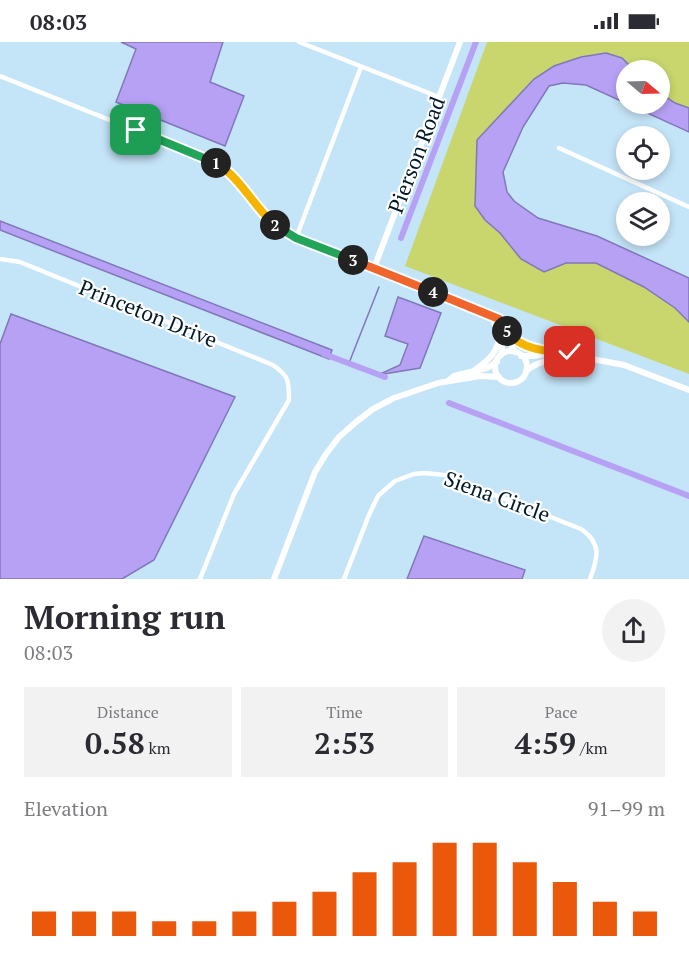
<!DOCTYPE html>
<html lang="en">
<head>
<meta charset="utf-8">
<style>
	:root { --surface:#fff; --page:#f2f2f3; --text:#2b2b33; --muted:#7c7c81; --accent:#ea580c }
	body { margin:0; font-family:"PT Serif",serif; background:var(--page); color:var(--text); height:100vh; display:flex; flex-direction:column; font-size:22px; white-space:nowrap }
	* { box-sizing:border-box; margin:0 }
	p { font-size:20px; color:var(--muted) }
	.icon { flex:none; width:33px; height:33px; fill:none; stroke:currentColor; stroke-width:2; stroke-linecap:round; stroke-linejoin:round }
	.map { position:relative; height:537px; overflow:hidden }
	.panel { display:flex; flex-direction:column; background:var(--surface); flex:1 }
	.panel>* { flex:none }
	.needle { width:39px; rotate:109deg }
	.buttons { position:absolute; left:616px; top:18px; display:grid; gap:12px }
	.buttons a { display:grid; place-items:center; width:54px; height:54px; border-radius:50%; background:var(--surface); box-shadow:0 3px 9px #0003; font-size:30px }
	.pin { position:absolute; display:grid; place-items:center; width:51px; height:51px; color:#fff; margin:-26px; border-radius:12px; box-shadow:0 3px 9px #0006 }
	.km { position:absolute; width:30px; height:30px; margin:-15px; border-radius:50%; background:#222; color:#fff; font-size:16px; line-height:30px; text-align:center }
	.round { display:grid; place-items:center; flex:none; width:63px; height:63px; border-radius:32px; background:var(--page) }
	.head { display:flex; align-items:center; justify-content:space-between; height:102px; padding:0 24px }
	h1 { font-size:33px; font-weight:700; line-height:45px }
	.figures { display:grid; grid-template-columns:repeat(3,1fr); gap:9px; height:102px; padding:6px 24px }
	.figures div { display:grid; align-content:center; border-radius:0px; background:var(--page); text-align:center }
	.figures b { font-size:30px; font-weight:700 }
	.figures small { font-size:16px; font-weight:400 }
	.figures p { font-size:16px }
	.chart { height:168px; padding:12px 24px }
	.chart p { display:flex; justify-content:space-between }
	.chart svg { width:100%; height:108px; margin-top:6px; stroke:var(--accent); stroke-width:6 }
	.status { display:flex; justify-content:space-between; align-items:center; height:42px; padding:0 30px; background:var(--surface); direction:ltr }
	.status svg { height:16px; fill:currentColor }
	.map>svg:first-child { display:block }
</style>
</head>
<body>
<div class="status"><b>08:03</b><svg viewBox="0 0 49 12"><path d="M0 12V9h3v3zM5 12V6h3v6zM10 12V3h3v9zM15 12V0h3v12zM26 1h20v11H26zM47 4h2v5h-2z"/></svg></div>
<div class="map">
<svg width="689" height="537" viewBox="0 0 689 537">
	<rect width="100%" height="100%" fill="#c4e4f7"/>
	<path fill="#c8d66d" d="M487 0H689V66L675 61 660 51V28H634L622 16 581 15 554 24 534 37 477 98 475 164 485 178 500 191 521 217 544 230 566 221H596L644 245 675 266 689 280V332L405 224Z"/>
	<path fill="#b7a1f5" stroke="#8078b8" stroke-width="1.5" d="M121 0H223L210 40 244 54 225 104 116 60 136 7Z
		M606 11 622 16 634 28H627V62H660V51L675 61 689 66V90L586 43 563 41 549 44 523 85 503 130 507 150 514 159 538 176 597 194 689 236V280L675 266 644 245 596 221H566L544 230 521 217 500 191 485 178 475 164 477 98 534 37 554 24 581 15Z
		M0 179 332 308 329 317 0 188Z
		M398 255 441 271 420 326 378 333 400 323 408 302 385 294Z
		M11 272 235 355 154 518 122 537H0V302Z
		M424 494 525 528 522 537H407Z"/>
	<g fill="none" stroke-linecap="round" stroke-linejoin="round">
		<path stroke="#8078b8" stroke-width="1.5" d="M349 321 379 245"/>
		<path stroke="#b7a1f5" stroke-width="6" d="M401 196 476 0
			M324 312 385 335
			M449 361 689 454"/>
		<path stroke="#fff" stroke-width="4.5" d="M299 0 439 55
			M0 34 217 121C239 136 250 159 268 177 277 185 286 191 296 196L374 226
			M559 106 689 165
			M296 196 361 25
			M0 217 20 220 273 323C289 334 289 339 289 358L234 452 200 537
			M344 537 369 473 378 454 395 439 414 432 425 431 444 433 581 487C602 501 598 516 590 537"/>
		<path stroke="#fff" stroke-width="6" d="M460 0 374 226 499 277C506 287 508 299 515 310
			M492 275C497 291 505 295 501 313
			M507 289C518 305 535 306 553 309
			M495 325a16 16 0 1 1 32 0a16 16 0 1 1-32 0Z
			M521 314H532L570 310 576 314 624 323 689 348
			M475 328C490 317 498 310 500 291
			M526 329C547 313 556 322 576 314
			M449 338 454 334 487 326 497 320
			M274 537 315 430 326 412 339 395 356 380 373 367 394 356 438 341 480 334 499 335"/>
	</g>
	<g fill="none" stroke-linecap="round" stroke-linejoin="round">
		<g stroke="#fff" stroke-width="12">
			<path id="split-1" d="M136 88 216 121"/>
		</g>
		<g stroke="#fff" stroke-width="12">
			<path id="split-2" d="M216 121C241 136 253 164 275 183"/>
		</g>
		<g stroke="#fff" stroke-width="12">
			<path id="split-3" d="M275 183 296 196 353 218"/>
		</g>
		<g stroke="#fff" stroke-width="12">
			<path id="split-4" d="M353 218 433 250"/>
		</g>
		<g stroke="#fff" stroke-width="12">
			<path id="split-5" d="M433 250 499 277 507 289"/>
		</g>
		<g stroke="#fff" stroke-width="12">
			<path id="split-6" d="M507 289C520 308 548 310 570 310"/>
		</g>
		<use href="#split-1" stroke="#22a559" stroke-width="8"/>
		<use href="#split-2" stroke="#f5b400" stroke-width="8"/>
		<use href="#split-3" stroke="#22a559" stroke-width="8"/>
		<use href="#split-4" stroke="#f0652b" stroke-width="8"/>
		<use href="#split-5" stroke="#f0652b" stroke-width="8"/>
		<use href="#split-6" stroke="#f5b400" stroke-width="8"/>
	</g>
	<g text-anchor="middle" stroke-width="4.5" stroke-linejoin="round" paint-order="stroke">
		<g font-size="21" fill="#011a28" stroke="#fff">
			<text transform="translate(417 113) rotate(-69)" y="7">Pierson Road</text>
			<text transform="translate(148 272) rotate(22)" y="7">Princeton Drive</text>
			<text transform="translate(497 455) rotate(20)" y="7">Siena Circle</text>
		</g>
	</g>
</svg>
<div class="buttons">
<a><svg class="needle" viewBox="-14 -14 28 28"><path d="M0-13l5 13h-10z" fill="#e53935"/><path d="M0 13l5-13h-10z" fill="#7c7c81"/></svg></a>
<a><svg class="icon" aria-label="locate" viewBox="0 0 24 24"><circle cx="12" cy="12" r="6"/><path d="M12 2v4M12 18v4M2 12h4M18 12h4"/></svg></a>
<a><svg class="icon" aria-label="layers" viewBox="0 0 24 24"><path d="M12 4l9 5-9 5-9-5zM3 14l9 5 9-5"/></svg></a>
</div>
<div class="pin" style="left:136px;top:88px;background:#1e9e55"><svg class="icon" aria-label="arrive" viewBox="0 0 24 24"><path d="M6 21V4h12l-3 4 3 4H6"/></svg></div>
<div class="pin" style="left:570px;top:310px;background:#d93025"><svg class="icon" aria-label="check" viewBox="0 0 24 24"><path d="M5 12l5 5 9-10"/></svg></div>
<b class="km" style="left:216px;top:121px">1</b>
<b class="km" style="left:275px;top:183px">2</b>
<b class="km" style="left:353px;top:218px">3</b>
<b class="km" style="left:433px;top:250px">4</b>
<b class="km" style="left:507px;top:289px">5</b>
</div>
<section class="panel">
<div class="head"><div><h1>Morning run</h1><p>08:03</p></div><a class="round"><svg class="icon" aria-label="share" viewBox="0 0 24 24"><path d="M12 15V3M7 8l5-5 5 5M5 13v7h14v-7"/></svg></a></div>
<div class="figures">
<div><p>Distance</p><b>0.58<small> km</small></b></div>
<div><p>Time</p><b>2:53</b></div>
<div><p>Pace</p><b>4:59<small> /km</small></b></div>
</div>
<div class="chart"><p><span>Elevation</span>91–99 m</p>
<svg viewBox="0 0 160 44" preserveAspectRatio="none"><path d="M5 44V34M15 44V34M25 44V34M35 44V38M45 44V38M55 44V34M65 44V30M75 44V26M85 44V18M95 44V14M105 44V6M115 44V6M125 44V14M135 44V22M145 44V30M155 44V34"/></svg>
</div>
</section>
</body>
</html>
